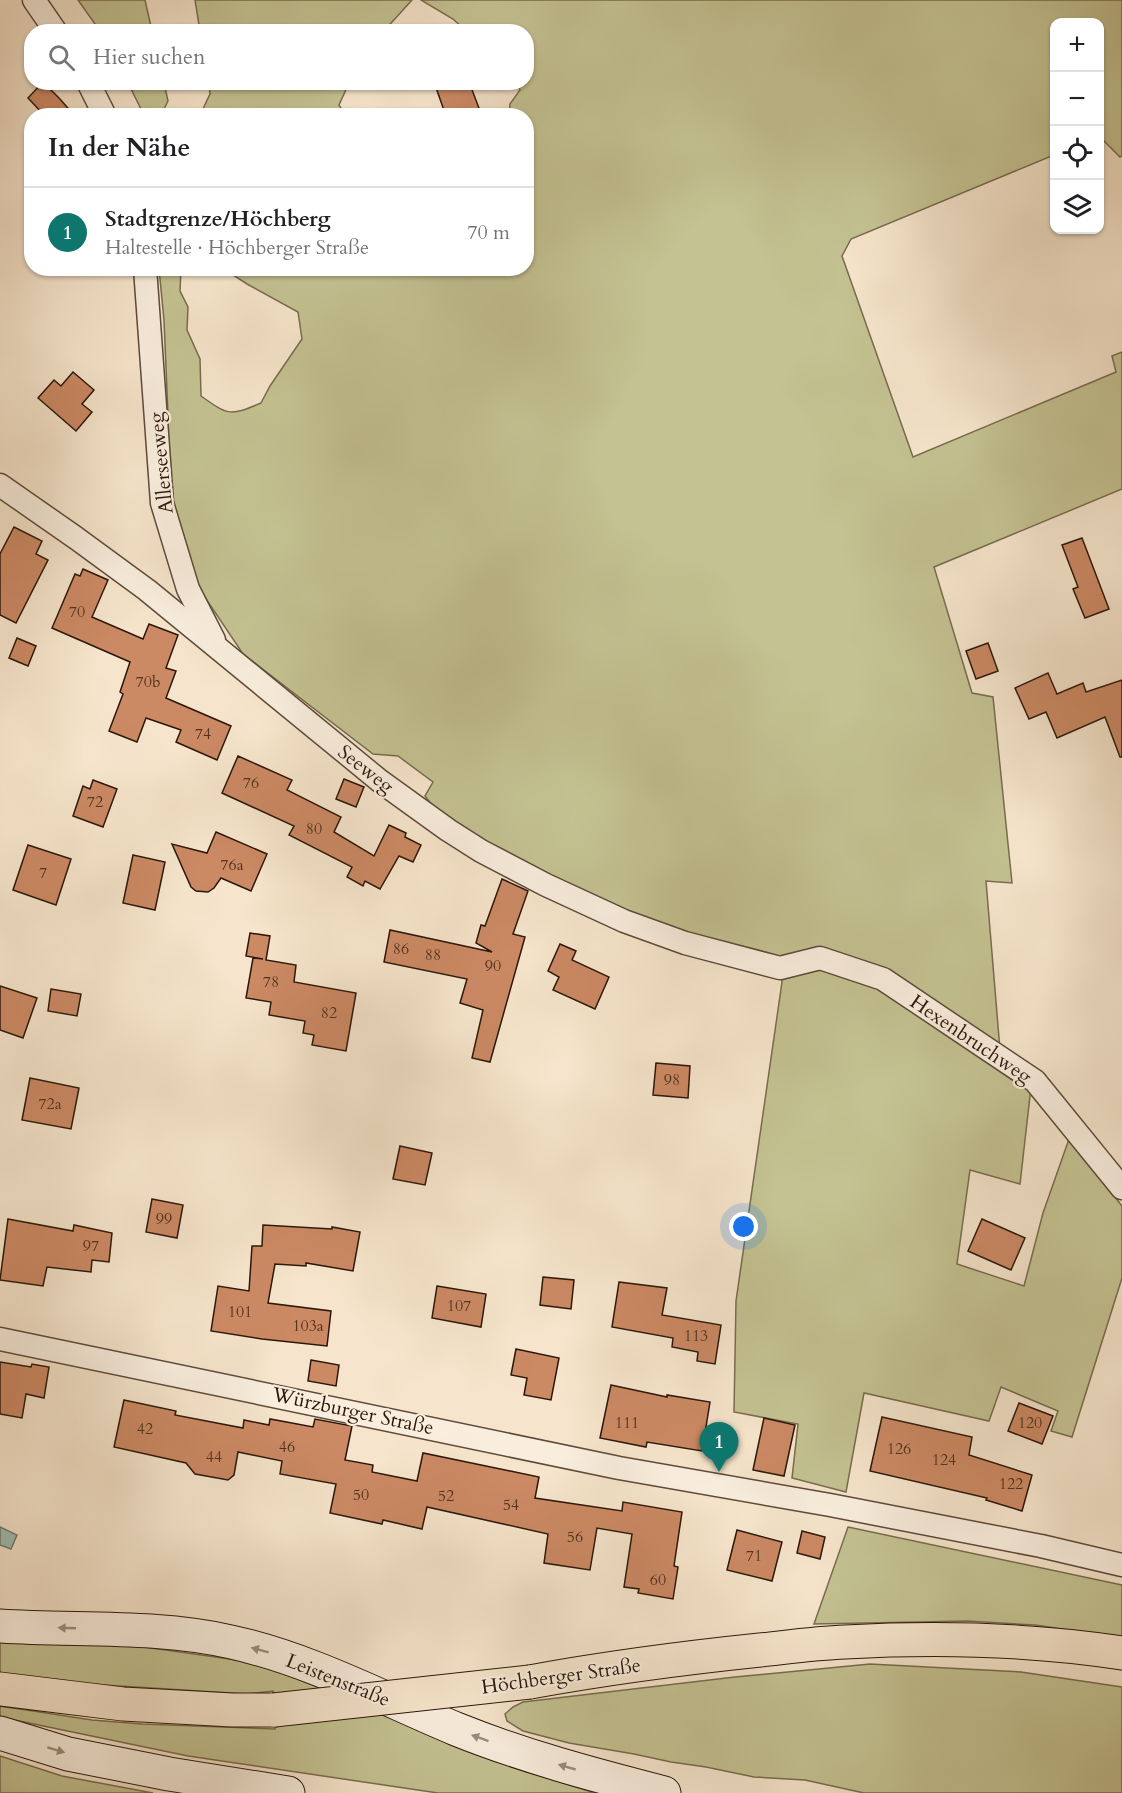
<!DOCTYPE html>
<html lang="de">
<meta charset="utf-8">
<style>
:root{--surface:#fff;--page:#f6f6f6;--text:#202124;--muted:#757577;--line:#e0e0e0;--accent:#0f766e}
body{margin:0;font-family:Cardo,serif;background:var(--page);color:var(--text)}
.controls{position:absolute;right:18px;top:18px;display:grid;overflow:hidden;border-radius:12px;box-shadow:0 2px 4px #0004}
.controls button{width:54px;height:54px;display:grid;place-items:center;padding:0;border:0;border-bottom:2px solid var(--line);background:var(--surface);color:var(--text);font:30px sans-serif}
.you{position:absolute;left:744px;top:1227px;width:21px;height:21px;margin:-15px;border:4px solid #fff;border-radius:50%;background:#1a73e8;box-shadow:0 0 0 9px #1a73e833}
.badge{display:grid;place-items:center;width:39px;height:39px;border-radius:50%;background:var(--accent);color:#fff;font-size:20px;font-weight:700}
.pin{position:absolute;translate:-50% -50px;filter:drop-shadow(0 2px 3px #0008)}
.pin::after{content:'';position:absolute;top:32px;width:21px;height:18px;background:inherit;clip-path:polygon(0 0,100% 0,50% 100%)}
.list{margin:0;padding:0;list-style:none}
h2{display:flex;justify-content:space-between;align-items:center;height:78px;margin:0;padding:0 24px;font-size:26px}
h2 small{font-size:20px;font-weight:400;color:var(--muted)}
.list li{display:grid;grid-template-columns:39px 1fr auto;gap:18px;align-items:center;box-sizing:border-box;height:90px;padding:0 24px;border-top:2px solid var(--line)}
.list b{display:block;font-size:22px;white-space:nowrap}
.list p{margin:0;font-size:20px;white-space:nowrap;color:var(--muted)}
.list em{font-size:20px;font-style:normal;color:var(--muted)}
.icon{flex:none;width:33px;height:33px;fill:none;stroke:currentColor;stroke-width:2;stroke-linecap:round;stroke-linejoin:round}
.map{position:relative;flex:none;width:1122px;height:1793px;overflow:hidden}
.search{position:absolute;background:var(--surface);box-shadow:0 2px 4px #0004;left:24px;top:24px;width:510px;height:66px;display:flex;align-items:center;gap:15px;box-sizing:border-box;padding:0 21px;border-radius:24px;color:var(--muted);font-size:22px}
.panel{position:absolute;background:var(--surface);box-shadow:0 2px 4px #0004;left:24px;top:108px;width:510px;height:168px;border-radius:24px}
.map>svg:first-child{display:block}
</style>
<div class="map">
<svg width="1122" height="1793" viewBox="0 0 1122 1793">
<rect width="100%" height="100%" fill="#f6e5cc"/>
<filter id="stains"><feTurbulence type="fractalNoise" baseFrequency=".00333" numOctaves="4"/><feColorMatrix values="0 0 0 0 .2 0 0 0 0 .09 0 0 0 0 .02 0 0 0 .5 -.17"/></filter>
<radialGradient id="worn" r=".72"><stop offset=".6" stop-color="#630" stop-opacity="0"/><stop offset="1" stop-color="#630" stop-opacity=".3"/></radialGradient>
<!-- green -->
<g fill="#c4c292" stroke="#786c4e" stroke-width="1.5">
<polygon points="78,0 145,0 152,31 100,31"/>
<polygon points="195,0 412,0 383,32 200,31"/>
<path d="M 421,0 L 1122,0 L 1122,156 L 1120,157 L 1100,137 L 1100,22 L 1054,22 L 1054,155 L 851,239 L 842,256 L 913,457 L 1116,372 L 1112,356 L 1122,352 L 1122,489 L 934,567 L 972,693 L 993,697 L 1012,883 L 986,881 L 1001,1062 L 1031,1087 L 1020,1184 L 970,1170 L 957,1264 L 1024,1286 L 1043,1213 L 1069,1139 L 1122,1206 L 1122,1278 L 1072,1437 L 1051,1431 L 1058,1411 L 1001,1387 L 989,1421 L 864,1393 L 846,1492 L 792,1478 L 798,1424 L 734,1412 L 736,1301 L 782,982 L 781,962 L 691,939 L 543,877 L 444,820 L 425,796 L 433,782 L 398,756 L 373,754 L 243,654 L 198,587 L 170,508 L 168,415 L 164,320 L 159,269 L 181,269 L 180,291 L 188,307 L 187,330 L 200,359 L 201,396 C 229,416 230,416 261,403 L 270,386 L 302,339 L 298,312 L 247,284 L 224,269 L 526,268 L 526,116 L 509,115 L 510,104 L 520,90 L 517,83 L 526,82 L 526,32 L 466,31 L 453,19 Z"/>
<polygon points="128,83 164,83 168,101 161,115 144,115"/>
<polygon points="209,83 209,82 349,83 339,105 345,115 198,115 201,113 210,94"/>
<polygon points="848,1527 1122,1585 1122,1638 1035,1625 967,1621 814,1624"/>
<polygon points="0,1639 137,1646 251,1662 304,1681 535,1774 595,1793 438,1793 188,1756 5,1718 0,1716 0,1706 92,1720 142,1724 275,1729 273,1691 247,1694 8,1679 0,1677"/>
<polygon points="870,1664 1021,1672 1122,1687 1122,1793 864,1793 805,1780 754,1777 706,1767 671,1762 634,1754 569,1743 523,1731 507,1721 505,1714 513,1707 523,1702 735,1677"/>
<polygon points="0,1756 62,1776 153,1793 0,1793"/>
</g>
<!-- water -->
<polygon fill="#9ec0b2" stroke="#707c6f" stroke-width="1.5" points="0,1527 17,1535 11,1549 0,1545"/>
<!-- building -->
<g fill="#cb8964" stroke="#2b170a" stroke-width="1.5">
<polygon points="43,82 59,98 75,116 45,116 28,98"/>
<polygon points="434,82 469,82 482,116 446,116"/>
<polygon points="73,372 94,390 82,404 92,412 76,431 38,398 54,380 61,386"/>
<polygon points="14,527 42,541 36,554 48,560 16,623 0,615 0,554"/>
<polygon points="1082,538 1109,609 1085,618 1073,589 1078,587 1062,545"/>
<polygon points="83,569 108,580 92,617 143,639 149,624 178,635 166,668 176,671 166,698 231,726 217,760 176,742 181,730 146,718 137,742 109,731 123,694 120,692 130,662 52,628 75,574 80,576"/>
<polygon points="17,638 36,646 28,666 9,658"/>
<polygon points="988,643 998,671 976,679 966,651"/>
<polygon points="1048,673 1057,694 1083,683 1086,692 1122,680 1122,757 1120,757 1105,717 1057,738 1046,712 1029,719 1015,688"/>
<polygon points="238,756 292,780 287,790 341,817 334,832 374,856 389,825 406,833 405,837 421,845 413,862 399,856 380,889 365,881 363,886 347,877 352,867 289,835 294,826 222,793"/>
<polygon points="344,779 364,787 356,807 336,799"/>
<polygon points="93,780 117,789 103,827 73,816 83,786 90,789"/>
<polygon points="216,832 267,854 251,891 221,878 214,888 208,892 196,891 191,887 172,844 207,853"/>
<polygon points="28,845 71,859 56,905 13,890"/>
<polygon points="133,855 165,862 155,910 123,903"/>
<polygon points="502,879 528,891 513,934 525,937 490,1062 472,1058 483,1010 460,1003 467,979 384,962 390,930 492,952 476,943 481,925 485,926"/>
<polygon points="250,933 270,936 266,960 296,965 294,982 356,993 346,1051 312,1045 314,1035 303,1033 305,1021 269,1015 271,1002 246,998 253,958 263,959 246,956"/>
<polygon points="560,944 576,951 572,960 609,977 595,1009 553,990 559,977 548,971"/>
<polygon points="0,986 37,998 23,1038 0,1030"/>
<polygon points="51,989 81,994 77,1016 48,1011"/>
<polygon points="656,1063 690,1066 688,1098 653,1095"/>
<polygon points="30,1078 79,1088 71,1129 22,1120"/>
<polygon points="400,1146 432,1153 425,1185 393,1179"/>
<polygon points="152,1199 183,1205 177,1238 146,1232"/>
<polygon points="8,1219 73,1231 74,1225 112,1233 109,1262 92,1260 91,1272 47,1267 43,1286 0,1280"/>
<polygon points="982,1219 1025,1238 1011,1270 968,1251"/>
<polygon points="263,1225 332,1229 332,1227 360,1232 353,1271 306,1263 306,1266 275,1264 268,1303 331,1311 327,1346 262,1339 211,1331 218,1286 249,1291 252,1246 262,1246"/>
<polygon points="543,1277 574,1280 571,1309 540,1305"/>
<polygon points="619,1282 667,1288 662,1315 721,1325 715,1364 697,1361 698,1352 672,1347 673,1338 612,1327"/>
<polygon points="437,1286 486,1294 481,1327 432,1318"/>
<polygon points="516,1349 559,1358 551,1400 524,1395 527,1378 511,1375"/>
<polygon points="311,1360 339,1365 336,1386 308,1381"/>
<polygon points="0,1362 31,1367 32,1364 49,1367 44,1398 26,1394 22,1418 0,1414"/>
<polygon points="611,1385 667,1397 667,1395 710,1402 702,1451 647,1442 646,1447 600,1438"/>
<polygon points="124,1400 176,1411 175,1415 243,1428 244,1420 269,1425 270,1419 313,1427 315,1419 352,1426 345,1460 373,1465 372,1472 417,1481 423,1453 539,1477 535,1498 622,1511 623,1502 682,1512 674,1566 678,1567 673,1599 638,1593 639,1589 624,1587 632,1534 597,1528 590,1570 544,1563 548,1534 427,1507 422,1529 383,1520 382,1524 330,1513 336,1484 280,1474 282,1461 238,1452 234,1475 228,1480 195,1474 186,1463 114,1447"/>
<polygon points="1019,1403 1053,1416 1042,1444 1008,1431"/>
<polygon points="882,1417 972,1437 969,1455 1032,1475 1022,1511 986,1500 987,1498 870,1471"/>
<polygon points="764,1418 795,1425 784,1476 753,1470"/>
<polygon points="737,1530 782,1542 772,1581 727,1570"/>
<polygon points="802,1531 825,1537 820,1559 797,1553"/>
</g>
<g fill="none" stroke-linecap="round" stroke-linejoin="round">
<defs>
<g id="minor">
<polyline points="34,0 56,32"/>
<polyline points="88,82 105,116"/>
<polyline points="145,268 162,503 188,589 214,640"/>
<polyline points="0,485 76,538 147,590 380,781 448,830 481,851 546,885 624,921 685,943 780,968 820,958 883,979 1035,1081 1122,1188"/>
<polyline points="0,1339 619,1468 830,1505 1041,1546 1122,1565"/>
</g>
<g id="secondary">
<path d="M 0,1626 C 76,1631 156,1625 231,1642 C 309,1659 382,1698 456,1729 C 523,1756 594,1775 664,1793"/>
<polyline points="0,1733 68,1754 169,1774 288,1793"/>
</g>
<g id="primary">
<path d="M 530,1682 C 606,1668 683,1658 760,1650 C 788,1647 817,1643 845,1642 C 938,1637 1031,1639 1122,1653"/>
<polyline points="0,1689 123,1704 232,1710 274,1710"/>
</g>
</defs>
<!-- minor casing -->
<use href="#minor" stroke="#5e4a3a" stroke-width="25"/>
<!-- secondary casing -->
<use href="#secondary" stroke="#2b170a" stroke-width="35"/>
<!-- primary casing -->
<use href="#primary" stroke="#2b170a" stroke-width="35"/>
<!-- minor -->
<use href="#minor" stroke="#f9eede" stroke-width="22"/>
<!-- secondary -->
<use href="#secondary" stroke="#f9eede" stroke-width="33"/>
<!-- primary -->
<use href="#primary" stroke="#f6e5cc" stroke-width="33"/>
<defs>
<polyline id="primary-bridge" points="274,1710 530,1682"/>
</defs>
<!-- primary-bridge casing -->
<use href="#primary-bridge" stroke="#2b170a" stroke-width="35" stroke-linecap="butt"/>
<!-- primary-bridge -->
<use href="#primary-bridge" stroke="#f6e5cc" stroke-width="33"/>
</g>
<!-- one-way arrows -->
<defs><path id="oneway-solid" d="M-6-.8H1V-3.2L6.5 0L1 3.2V.8H-6Z" transform="scale(1.5)"/></defs>
<g fill="#9c8d7f">
<use href="#oneway-solid" transform="translate(67 1628) rotate(-178)"/>
<use href="#oneway-solid" transform="translate(260 1650) rotate(-165)"/>
<use href="#oneway-solid" transform="translate(480 1738) rotate(-160)"/>
<use href="#oneway-solid" transform="translate(56 1750) rotate(17)"/>
<use href="#oneway-solid" transform="translate(567 1767) rotate(-164)"/>
</g>
<g text-anchor="middle" dominant-baseline="central" stroke-width="4.5" stroke-linejoin="round" paint-order="stroke">
<!-- number labels -->
<g font-size="16" fill="#533420">
<text x="77" y="612">70</text>
<text x="148" y="682">70b</text>
<text x="203" y="734">74</text>
<text x="251" y="783">76</text>
<text x="95" y="802">72</text>
<text x="314" y="829">80</text>
<text x="232" y="865">76a</text>
<text x="43" y="873">7</text>
<text x="401" y="949">86</text>
<text x="433" y="955">88</text>
<text x="493" y="966">90</text>
<text x="271" y="982">78</text>
<text x="329" y="1013">82</text>
<text x="672" y="1080">98</text>
<text x="50" y="1104">72a</text>
<text x="164" y="1219">99</text>
<text x="91" y="1246">97</text>
<text x="459" y="1306">107</text>
<text x="240" y="1312">101</text>
<text x="308" y="1326">103a</text>
<text x="696" y="1336">113</text>
<text x="627" y="1423">111</text>
<text x="1030" y="1423">120</text>
<text x="145" y="1429">42</text>
<text x="287" y="1447">46</text>
<text x="899" y="1449">126</text>
<text x="214" y="1457">44</text>
<text x="944" y="1460">124</text>
<text x="1011" y="1484">122</text>
<text x="361" y="1495">50</text>
<text x="446" y="1496">52</text>
<text x="511" y="1505">54</text>
<text x="575" y="1537">56</text>
<text x="754" y="1556">71</text>
<text x="658" y="1580">60</text>
</g>
<!-- street labels -->
<g font-size="20" fill="#2b170a" stroke="#f9eede">
<text transform="translate(161 463) rotate(-96)">Allerseeweg</text>
<text transform="translate(366 769) rotate(38)">Seeweg</text>
<text transform="translate(971 1039) rotate(34)">Hexenbruchweg</text>
<text transform="translate(353 1411) rotate(12)">Würzburger Straße</text>
<text transform="translate(561 1676) rotate(-8)">Höchberger Straße</text>
<text transform="translate(338 1680) rotate(22)">Leistenstraße</text>
</g>
</g>
<rect width="100%" height="100%" filter="url(#stains)"/>
<rect width="100%" height="100%" fill="url(#worn)"/>
</svg>
<div class="controls">
<button>+</button>
<button>−</button>
<button><svg class="icon" aria-label="locate" viewBox="0 0 24 24"><circle cx="12" cy="12" r="6"/><path d="M12 2v4M12 18v4M2 12h4M18 12h4"/></svg></button>
<button><svg class="icon" aria-label="layers" viewBox="0 0 24 24"><path d="M12 4l9 5-9 5-9-5zM3 14l9 5 9-5"/></svg></button>
</div>
<div class="you"></div>
<div class="pin badge" style="left:719px;top:1472px">1</div>
<div class="search"><svg class="icon" aria-label="search" viewBox="0 0 24 24"><circle cx="10" cy="10" r="6"/><path d="M15 15l6 6"/></svg>Hier suchen</div>
<section class="panel">
<h2>In der Nähe<small></small></h2>
<ul class="list">
<li><span class="badge">1</span><div><b>Stadtgrenze/Höchberg</b><p>Haltestelle · Höchberger Straße</p></div><em>70 m</em></li>
</ul>
</section>
</div>
